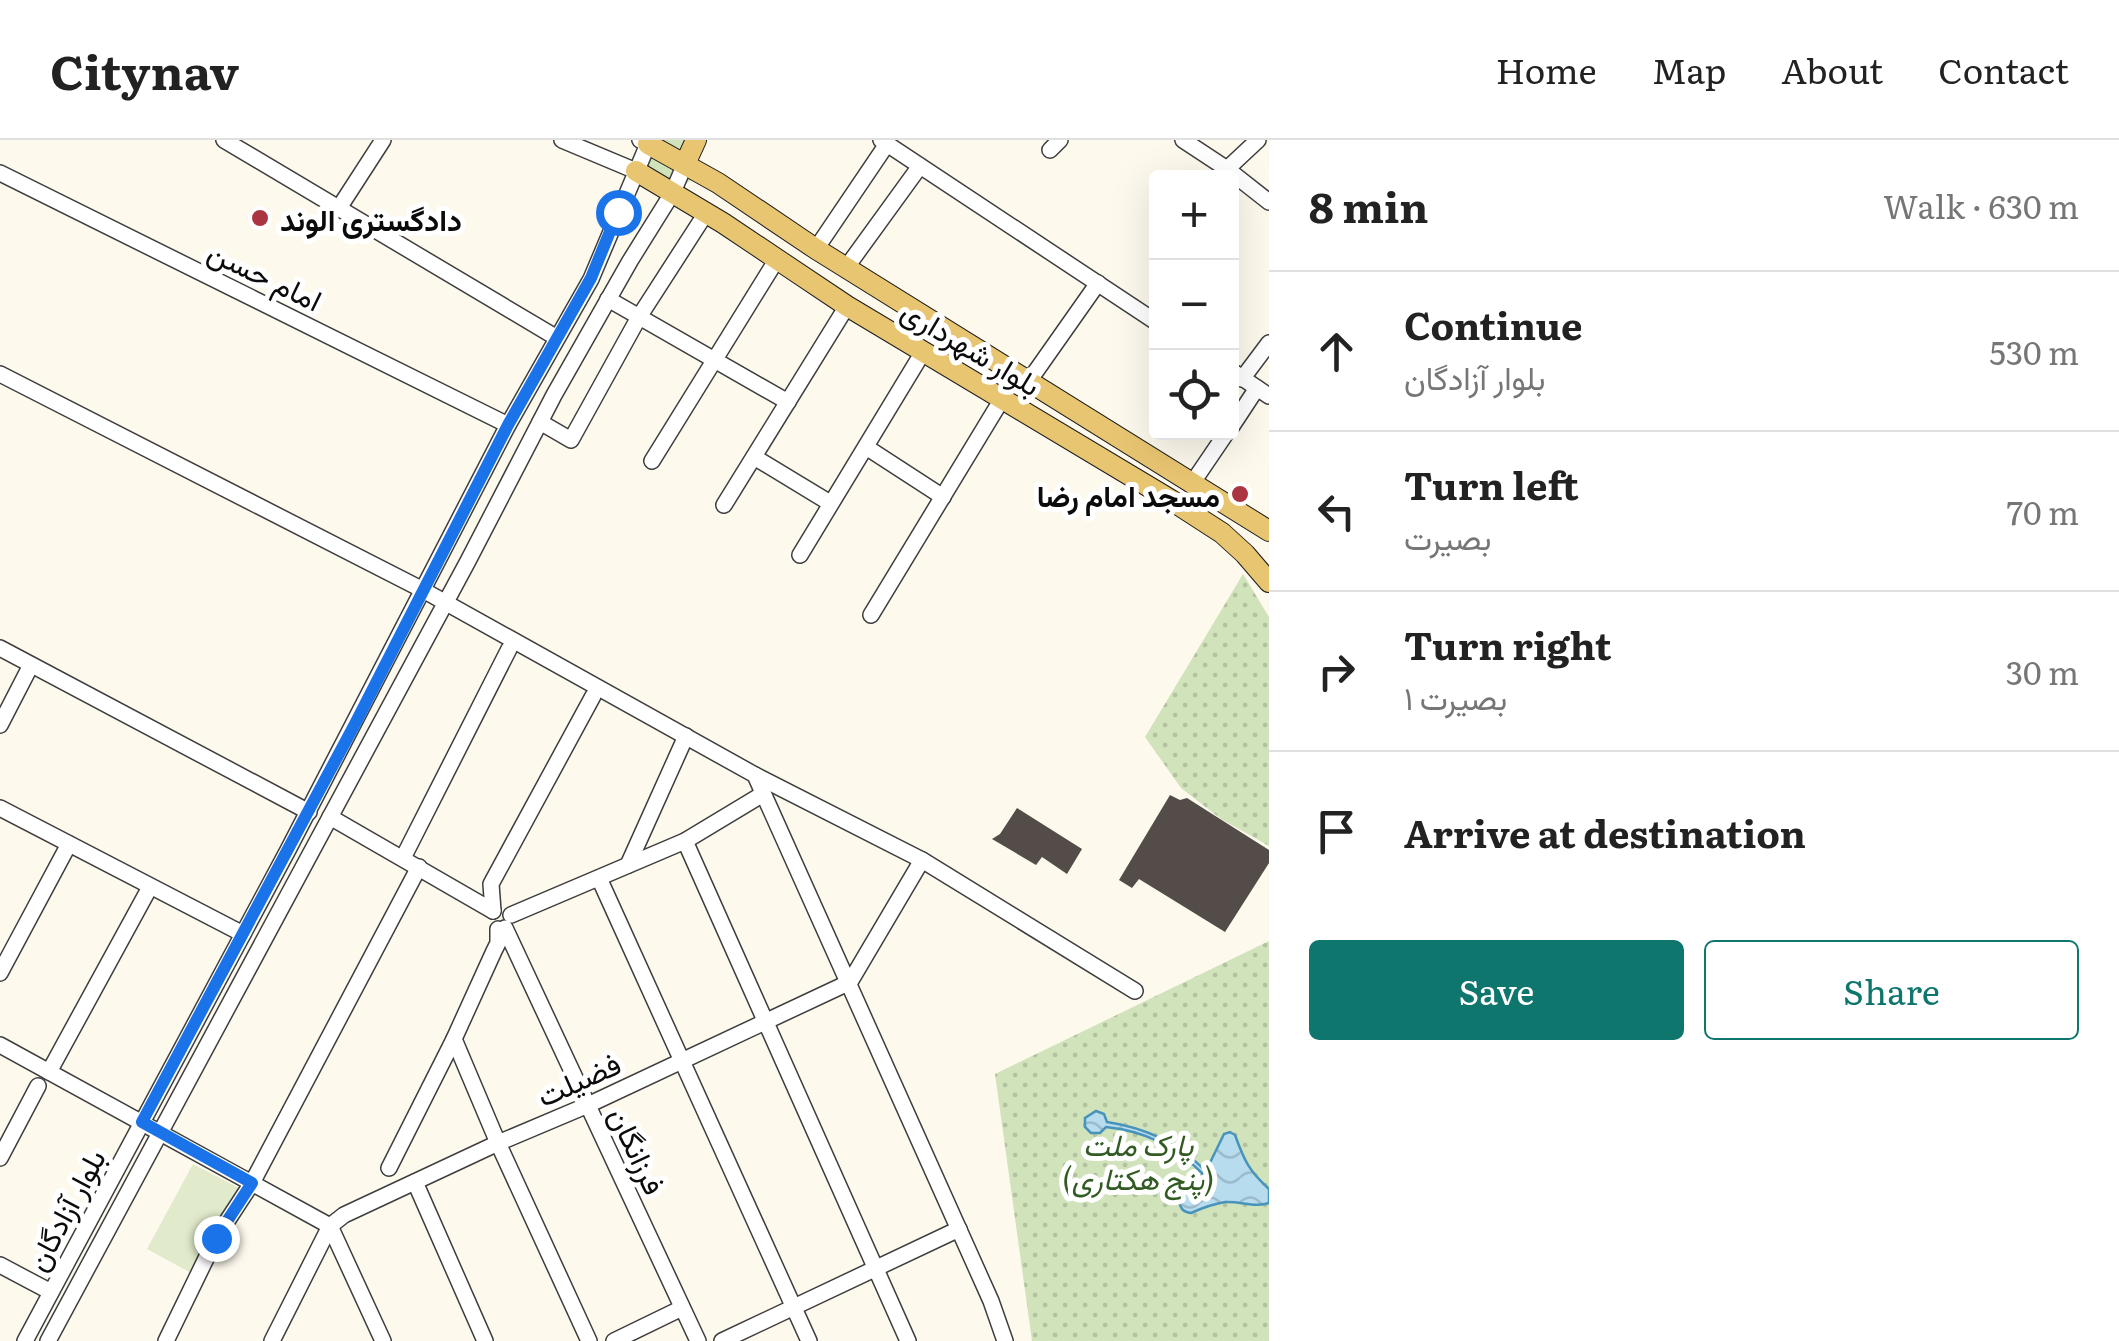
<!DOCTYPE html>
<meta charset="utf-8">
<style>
:root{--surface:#fff;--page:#f2f2f2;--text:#222;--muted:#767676;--line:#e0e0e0;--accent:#0f766e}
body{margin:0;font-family:Literata,Vazirmatn,serif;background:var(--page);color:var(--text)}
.controls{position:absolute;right:30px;top:30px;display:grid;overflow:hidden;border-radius:10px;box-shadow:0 10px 40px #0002}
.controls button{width:90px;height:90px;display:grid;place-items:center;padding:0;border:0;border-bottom:2px solid var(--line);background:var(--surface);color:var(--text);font:50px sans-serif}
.stop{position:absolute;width:30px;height:30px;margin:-22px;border:8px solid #1a73e8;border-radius:50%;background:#fff}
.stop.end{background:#1a73e8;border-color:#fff;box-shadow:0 2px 10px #0008}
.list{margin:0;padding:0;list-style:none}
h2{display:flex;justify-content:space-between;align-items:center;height:130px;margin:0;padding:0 40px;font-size:42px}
h2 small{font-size:32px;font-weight:400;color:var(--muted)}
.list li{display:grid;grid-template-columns:65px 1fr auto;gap:30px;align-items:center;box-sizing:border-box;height:160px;padding:0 40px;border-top:2px solid var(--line)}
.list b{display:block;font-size:38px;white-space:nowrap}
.list p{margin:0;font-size:32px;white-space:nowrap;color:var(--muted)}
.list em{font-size:32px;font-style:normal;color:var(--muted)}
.actions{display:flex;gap:20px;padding:30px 40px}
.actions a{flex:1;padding:22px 0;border:2px solid var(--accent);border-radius:10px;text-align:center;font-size:35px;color:var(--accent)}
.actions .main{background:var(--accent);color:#fff}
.icon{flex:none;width:55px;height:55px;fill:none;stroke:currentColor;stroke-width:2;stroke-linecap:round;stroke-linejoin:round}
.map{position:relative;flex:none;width:1269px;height:1201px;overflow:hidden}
header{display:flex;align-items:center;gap:60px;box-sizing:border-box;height:140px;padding:0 50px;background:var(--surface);border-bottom:2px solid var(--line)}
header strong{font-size:48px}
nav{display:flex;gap:55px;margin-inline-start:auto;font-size:35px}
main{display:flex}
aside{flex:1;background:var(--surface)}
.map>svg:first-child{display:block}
</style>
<header>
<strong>Citynav</strong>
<nav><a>Home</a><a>Map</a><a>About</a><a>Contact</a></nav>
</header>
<main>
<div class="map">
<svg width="1269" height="1201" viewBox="0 0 1269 1201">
<defs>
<pattern id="grass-tufts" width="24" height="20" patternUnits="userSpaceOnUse" patternTransform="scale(2.5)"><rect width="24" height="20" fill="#d1e3ba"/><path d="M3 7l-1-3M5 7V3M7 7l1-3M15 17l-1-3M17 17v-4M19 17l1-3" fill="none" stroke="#b2c19f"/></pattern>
<pattern id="park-dots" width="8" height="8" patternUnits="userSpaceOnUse" patternTransform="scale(2.5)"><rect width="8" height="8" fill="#d1e3ba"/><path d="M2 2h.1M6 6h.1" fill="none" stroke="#b2c19f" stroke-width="1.8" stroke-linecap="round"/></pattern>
<pattern id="water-waves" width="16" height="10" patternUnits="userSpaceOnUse" patternTransform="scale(2.5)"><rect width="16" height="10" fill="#b7dcee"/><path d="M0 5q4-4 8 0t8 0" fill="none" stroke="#9cbbcb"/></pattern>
</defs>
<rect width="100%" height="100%" fill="#fdf9ec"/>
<!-- grass -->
<polygon fill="url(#grass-tufts)" points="644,0 686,0 695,31 691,40 675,52 634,22 636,11"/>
<!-- park -->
<g fill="url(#park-dots)">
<polygon points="1243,434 1269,477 1269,706 1221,679 1181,648 1145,597"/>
<polygon points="1269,801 1269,1201 1032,1201 995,934"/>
</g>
<!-- pitch -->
<polygon fill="#e1ebcb" points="193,1024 241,1049 193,1134 147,1109"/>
<!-- water -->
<path fill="url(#water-waves)" stroke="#4793bc" stroke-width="2.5" d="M 1096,971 L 1104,974 L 1107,982 C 1147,988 1177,1003 1206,1031 L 1224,994 L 1230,992 L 1235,995 C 1244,1020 1249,1031 1269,1049 L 1269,1063 C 1256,1068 1240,1061 1225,1062 C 1213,1064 1202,1068 1191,1073 C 1183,1072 1181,1069 1179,1062 L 1203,1034 C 1175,1006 1145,991 1106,987 L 1100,993 L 1091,993 L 1085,987 L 1085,978 Z"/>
<!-- building -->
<g fill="#534c49">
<polygon points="1170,655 1180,660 1187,658 1269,710 1269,723 1225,792 1139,739 1132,748 1119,740"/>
<polygon points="1017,668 1082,709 1067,734 1042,717 1036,725 992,699 1000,694"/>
</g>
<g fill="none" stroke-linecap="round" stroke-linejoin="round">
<defs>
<g id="minor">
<polyline points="224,0 557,198"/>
<polyline points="562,0 636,31"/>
<polyline points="881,0 1156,182"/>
<polyline points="1183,0 1227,29 1269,62"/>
<polyline points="1050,10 1060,0"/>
<polyline points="1227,29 1258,0"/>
<polyline points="0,33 508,285"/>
<polyline points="339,68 383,0"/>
<polyline points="816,109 887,4"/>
<polyline points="846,128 920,26"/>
<polyline points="608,159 788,262"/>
<polyline points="1232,231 1269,256"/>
<polyline points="0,234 423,450 755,635 991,1161 1005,1201"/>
<polyline points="1242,239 1269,203"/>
<polyline points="1029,241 1098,143"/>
<polyline points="540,282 571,300 639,177 706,73"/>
<polyline points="1232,286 1257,248"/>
<polyline points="866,307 943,357"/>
<polyline points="754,317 830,363"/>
<polyline points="652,321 777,119"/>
<polyline points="1191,345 1227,292"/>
<polyline points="724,365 847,166"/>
<polyline points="800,415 923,212"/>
<polyline points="871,475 1002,259"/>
<polyline points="0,508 309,672"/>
<polyline points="0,585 31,525"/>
<polyline points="755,635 922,720 1135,851"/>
<polyline points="0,668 243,794"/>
<polyline points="330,677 493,771"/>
<polyline points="685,701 908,1201"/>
<polyline points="403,718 509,509"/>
<polyline points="628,725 686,596"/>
<polyline points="599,738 809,1201"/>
<polyline points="493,771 491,744 593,556"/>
<polyline points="511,775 685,701 763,654"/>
<polyline points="505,788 698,1201"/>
<polyline points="0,833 69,704"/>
<polyline points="454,899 498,1003 589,1201"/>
<polyline points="0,905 330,1086 383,1201"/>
<polyline points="49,932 150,747"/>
<polyline points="0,1018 38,946"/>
<polyline points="389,1028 454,899 494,811 498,803 498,789"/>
<polyline points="415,1042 485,1201"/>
<polyline points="0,1125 51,1152"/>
<polyline points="25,1201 288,710 508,285 591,139 648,4 640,0"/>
<polyline points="48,1201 468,421 554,255 630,121 673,52 685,24"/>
<polyline points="166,1201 216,1098 252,1043 419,727"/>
<polyline points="272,1201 330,1086 344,1075 498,1003 588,965 850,842 922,720"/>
<polyline points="614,1201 682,1168"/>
<polyline points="722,1201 959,1089"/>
</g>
<g id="major">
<polyline points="650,0 648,4 718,43 816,109 1269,391"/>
<polyline points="685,24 696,0"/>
<polyline points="636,31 723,83 847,166 1171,360 1222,393 1245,414 1269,442"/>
</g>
</defs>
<!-- minor casing -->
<use href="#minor" stroke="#3e3e3e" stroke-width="18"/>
<!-- major casing -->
<use href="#major" stroke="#1c1c1c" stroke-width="22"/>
<!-- minor -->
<use href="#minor" stroke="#fff" stroke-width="15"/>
<!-- major -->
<use href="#major" stroke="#e8c571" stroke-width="20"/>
</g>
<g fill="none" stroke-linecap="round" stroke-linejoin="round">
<!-- route -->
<polyline stroke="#1a73e8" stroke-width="12" points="216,1098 252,1043 142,982 356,582 508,285 591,138 618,72"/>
</g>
<!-- markers -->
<g fill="#aa3540" stroke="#fff" stroke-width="4">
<circle cx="260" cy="78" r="10"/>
<circle cx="1240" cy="354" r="10"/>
</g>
<g text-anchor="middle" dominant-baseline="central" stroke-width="10" stroke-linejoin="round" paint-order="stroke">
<!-- poi labels -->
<g font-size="30" font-weight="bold" fill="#0b0b0b" stroke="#fff" text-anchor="start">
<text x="280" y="78">دادگستری الوند</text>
<text x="1220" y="354" text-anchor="end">مسجد امام رضا</text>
</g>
<!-- street labels -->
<g font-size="30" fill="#0b0b0b" stroke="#fff">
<text transform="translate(266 134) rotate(26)">امام حسن</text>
<text transform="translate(972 206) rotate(31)">بلوار شهرداری</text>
<text transform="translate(578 938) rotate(-24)">فضیلت</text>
<text transform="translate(639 1010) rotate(65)">فرزانگان</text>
<text transform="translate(64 1069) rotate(-62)">بلوار آزادگان</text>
</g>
<!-- park labels -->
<g font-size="30" font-style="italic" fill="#325b24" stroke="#fff">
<text x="1138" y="1003">پارک ملت<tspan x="1138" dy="34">(پنج هکتاری)</tspan></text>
</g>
</g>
</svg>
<div class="controls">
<button>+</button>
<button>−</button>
<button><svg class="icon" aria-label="locate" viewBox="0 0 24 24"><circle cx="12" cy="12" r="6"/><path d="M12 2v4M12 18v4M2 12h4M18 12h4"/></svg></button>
</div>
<div class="stop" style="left:618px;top:72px"></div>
<div class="stop end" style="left:216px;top:1098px"></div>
</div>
<aside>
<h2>8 min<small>Walk · 630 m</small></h2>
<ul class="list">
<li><svg class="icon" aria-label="ahead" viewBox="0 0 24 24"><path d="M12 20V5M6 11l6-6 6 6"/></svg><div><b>Continue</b><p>بلوار آزادگان</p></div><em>530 m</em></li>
<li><svg class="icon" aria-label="left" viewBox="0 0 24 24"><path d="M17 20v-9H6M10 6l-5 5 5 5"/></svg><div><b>Turn left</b><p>بصیرت</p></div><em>70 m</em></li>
<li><svg class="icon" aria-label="right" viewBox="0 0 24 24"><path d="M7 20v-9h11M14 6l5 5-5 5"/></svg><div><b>Turn right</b><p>بصیرت ۱</p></div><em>30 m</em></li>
<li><svg class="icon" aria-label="arrive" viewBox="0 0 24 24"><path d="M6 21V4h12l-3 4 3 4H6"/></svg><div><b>Arrive at destination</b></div></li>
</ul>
<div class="actions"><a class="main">Save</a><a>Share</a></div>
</aside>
</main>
